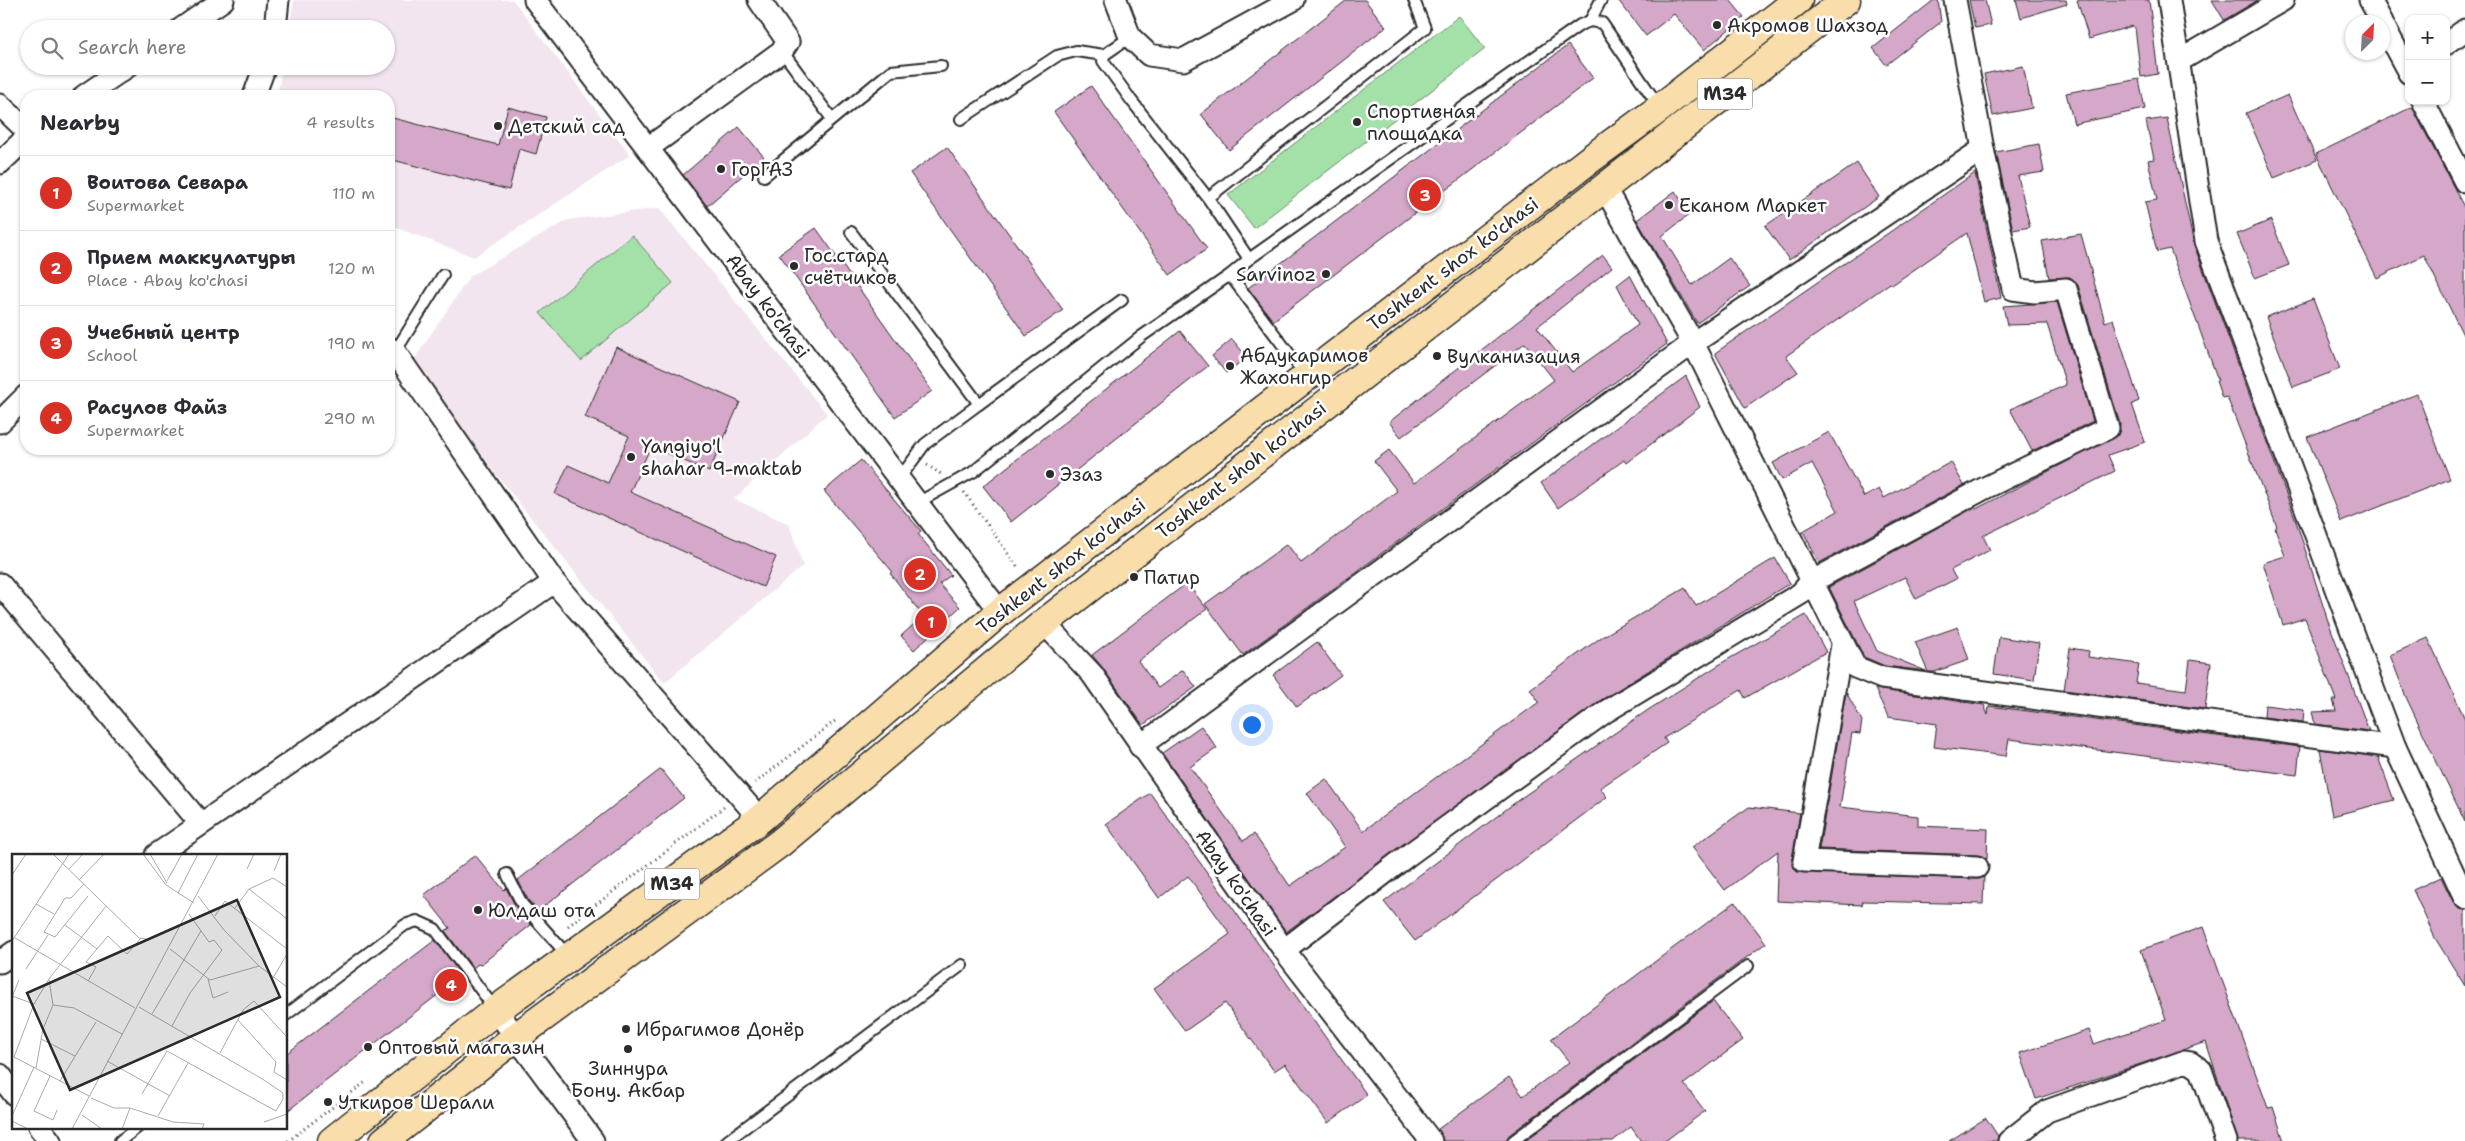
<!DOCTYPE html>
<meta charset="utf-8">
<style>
:root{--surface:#fff;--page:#f7f7f7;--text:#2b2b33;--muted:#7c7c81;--line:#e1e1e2;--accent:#d93025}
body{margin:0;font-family:"Shantell Sans",sans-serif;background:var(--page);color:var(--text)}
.controls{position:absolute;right:15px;top:15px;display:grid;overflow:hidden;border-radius:10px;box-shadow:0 1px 4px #0004}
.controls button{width:45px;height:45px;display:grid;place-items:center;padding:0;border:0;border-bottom:1px solid var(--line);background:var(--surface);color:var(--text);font:25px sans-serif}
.compass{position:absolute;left:2345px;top:15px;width:45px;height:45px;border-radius:50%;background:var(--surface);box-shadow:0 1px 4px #0004;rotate:24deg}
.you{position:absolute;left:1251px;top:724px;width:18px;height:18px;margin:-12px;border:4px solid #fff;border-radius:50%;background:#1a73e8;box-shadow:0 0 0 8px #1a73e833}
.badge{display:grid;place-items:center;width:32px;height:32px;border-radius:50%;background:var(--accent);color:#fff;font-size:16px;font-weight:700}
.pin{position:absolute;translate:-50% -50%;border:2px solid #fff;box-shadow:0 1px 5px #0006}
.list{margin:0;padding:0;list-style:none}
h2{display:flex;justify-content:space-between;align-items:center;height:65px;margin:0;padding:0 20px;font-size:21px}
h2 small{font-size:16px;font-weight:400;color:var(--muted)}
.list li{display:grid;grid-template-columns:32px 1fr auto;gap:15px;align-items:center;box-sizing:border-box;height:75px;padding:0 20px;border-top:1px solid var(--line)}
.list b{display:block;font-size:19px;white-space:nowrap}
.list p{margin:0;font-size:16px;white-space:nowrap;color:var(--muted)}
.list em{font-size:16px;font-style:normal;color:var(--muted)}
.icon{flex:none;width:28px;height:28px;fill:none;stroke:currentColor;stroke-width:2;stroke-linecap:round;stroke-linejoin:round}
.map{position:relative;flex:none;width:2465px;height:1141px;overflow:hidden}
.search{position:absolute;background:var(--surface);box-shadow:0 1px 4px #0004;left:20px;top:20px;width:375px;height:55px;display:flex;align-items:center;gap:12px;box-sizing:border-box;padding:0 18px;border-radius:28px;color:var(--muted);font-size:19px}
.panel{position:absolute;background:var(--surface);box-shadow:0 1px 4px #0004;left:20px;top:90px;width:375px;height:365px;border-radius:20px}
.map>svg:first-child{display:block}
</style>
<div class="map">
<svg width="2465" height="1141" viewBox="0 0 2465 1141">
<rect width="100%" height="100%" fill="#fff"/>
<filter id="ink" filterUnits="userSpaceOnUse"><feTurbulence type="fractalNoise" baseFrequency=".02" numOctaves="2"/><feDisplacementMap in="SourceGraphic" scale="10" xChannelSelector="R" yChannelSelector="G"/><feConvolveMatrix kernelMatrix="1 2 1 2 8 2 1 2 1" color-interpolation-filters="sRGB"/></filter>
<g filter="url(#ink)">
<!-- built -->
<g fill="#f2e5ef">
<polygon points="294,0 513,0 630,155 474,257 389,225 389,96 277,96 283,66 386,66 386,29 289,29"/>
<polygon points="659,208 827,414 734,499 789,524 803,566 664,683 421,381 415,358 470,276 568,220"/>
</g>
<!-- green -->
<g fill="#a4e1a8" stroke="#68866a">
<polygon points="1459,16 1485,49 1254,228 1228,195"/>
<polygon points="632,235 673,283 581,361 540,313"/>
</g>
<!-- building -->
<g fill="#d5a7c9" stroke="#2b2b2b">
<polygon points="1347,0 1365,0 1386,27 1229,150 1201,114"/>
<polygon points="1618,0 1730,0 1744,17 1704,50 1674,14 1646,36"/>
<polygon points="1934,0 1938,0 1941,22 1886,65 1873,48"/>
<polygon points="1969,0 1985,0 1991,25 1975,28"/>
<polygon points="2016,0 2066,0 2067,4 2021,18"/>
<polygon points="2077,0 2149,0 2158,74 2141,77 2135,28 2132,26 2089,39"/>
<polygon points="2212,0 2258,0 2224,20"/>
<polygon points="1568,45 1593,78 1273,321 1248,288"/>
<polygon points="2023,66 2032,108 1993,116 1984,74"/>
<polygon points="2139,79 2145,109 2074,124 2066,93"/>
<polygon points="1091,86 1207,249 1170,275 1054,112"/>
<polygon points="2288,95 2317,160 2274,178 2246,113"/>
<polygon points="508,107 546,117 536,154 519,149 509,190 389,159 389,117 498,145"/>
<polygon points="2412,107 2465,209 2465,339 2424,255 2377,278 2316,154"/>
<polygon points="2167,118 2194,245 2295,518 2327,618 2369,731 2315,724 2312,712 2336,711 2333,700 2336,700 2305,618 2283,625 2263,563 2285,556 2275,528 2277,527 2227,397 2222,398 2216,381 2218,380 2170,249 2157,252 2145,202 2157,200 2148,160 2154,159 2146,121"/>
<polygon points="739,127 764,157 707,206 683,175"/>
<polygon points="2039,144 2044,172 2018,176 2030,227 2013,230 1996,152"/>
<polygon points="947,147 1063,310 1026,336 910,173"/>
<polygon points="1857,163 1879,197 1789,260 1765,226"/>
<polygon points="1975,173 2001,298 1984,302 1967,233 1892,285 1890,283 1786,356 1798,372 1745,408 1715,353"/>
<polygon points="1675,191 1690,214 1662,236 1692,285 1729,258 1750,286 1697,323 1637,220"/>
<polygon points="2271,220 2289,265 2255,278 2237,234"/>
<polygon points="816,228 932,391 895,417 779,254"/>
<polygon points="2081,234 2105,322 2113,319 2139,401 2132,404 2145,442 2108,455 2115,471 1983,536 1990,550 1951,570 1956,579 1916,599 1905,577 1854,601 1877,651 1926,671 1885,666 1864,657 1829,587 1975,507 1976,509 2118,435 2120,424 2078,285 2070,277 2049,278 2042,241"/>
<polygon points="1603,255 1612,267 1537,327 1572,372 1638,325 1617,285 1630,275 1667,344 1243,655 1205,604 1287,544 1301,563 1397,491 1374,461 1389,450 1414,483 1554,380 1525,343 1401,437 1389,422"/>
<polygon points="2313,299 2340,369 2293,387 2266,317"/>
<polygon points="2057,302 2093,421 2032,451 2010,409 2066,385 2047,324 2007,325 2003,306"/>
<polygon points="1180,331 1208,366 1011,522 983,486"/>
<polygon points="1232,339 1247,357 1226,373 1212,356"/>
<polygon points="616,347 740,402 709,472 651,446 630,492 776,557 763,587 555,494 568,465 608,483 629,436 585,417"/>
<polygon points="1686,376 1700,407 1626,463 1624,460 1558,508 1541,483"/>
<polygon points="2417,394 2450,479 2341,522 2307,437"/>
<polygon points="1829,432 1864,497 1879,489 1884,498 1951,462 1964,485 1819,563 1803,531 1838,511 1812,463 1782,480 1773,463"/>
<polygon points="861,460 921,531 918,534 951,575 939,584 960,607 914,650 901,636 923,616 890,573 892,571 824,491"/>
<polygon points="1775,558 1790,583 1598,702 1286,932 1162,753 1201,726 1217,748 1190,767 1243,841 1254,834 1290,886 1345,847 1307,793 1326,779 1363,831 1539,702 1530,689 1600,638 1685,588 1696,606"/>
<polygon points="1187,583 1207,609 1138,661 1158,688 1183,670 1196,687 1143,725 1102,667 1092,655"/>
<polygon points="1806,615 1826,652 1745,698 1741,690 1664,738 1667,743 1600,788 1607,797 1415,941 1384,902 1521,798 1648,710 1725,661"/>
<polygon points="1958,627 1969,660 1934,672 1928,672 1915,642"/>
<polygon points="1999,637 2039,643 2034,680 1994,674"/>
<polygon points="2428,638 2465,719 2465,822 2406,697 2390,655"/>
<polygon points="1317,642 1341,675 1297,707 1273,675"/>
<polygon points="2070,648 2089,651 2088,657 2139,664 2136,683 2186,690 2190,660 2211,663 2205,709 2064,690"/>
<polygon points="1875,689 1984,705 1988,715 1989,706 2300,747 2297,775 2009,739 2006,756 1934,747 1937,724 1888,717"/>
<polygon points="1846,692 1862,721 1860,734 1852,733 1840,807 1918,816 1918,826 1988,829 1987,859 1977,855 1819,849"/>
<polygon points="2265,705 2304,710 2303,722 2264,717"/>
<polygon points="2320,749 2378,757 2394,800 2332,816"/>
<polygon points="661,769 684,798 538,911 528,900 518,880"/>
<polygon points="1150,793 1367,1095 1328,1123 1285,1064 1274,1071 1225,1003 1185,1031 1154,988 1230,934 1188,876 1159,898 1106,824"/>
<polygon points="1749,807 1800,813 1792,859 1793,866 1797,872 1977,879 1984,877 1983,904 1863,901 1862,905 1776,901 1778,851 1725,890 1692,847"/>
<polygon points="475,855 504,890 506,888 516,907 531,925 480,965 478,964 473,968 445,931 450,928 424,895"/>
<polygon points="2441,877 2454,904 2458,908 2465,910 2465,986 2435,938 2413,890"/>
<polygon points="1735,902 1766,943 1509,1135 1506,1141 1443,1141 1438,1129 1509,1077 1523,1096 1569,1062 1551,1039"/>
<polygon points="2203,927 2268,1108 2273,1107 2284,1141 2238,1141 2206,1042 2036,1099 2020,1053 2089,1030 2094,1044 2166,1020 2141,950"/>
<polygon points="435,940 462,976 286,1112 286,1054"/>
<polygon points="1713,1001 1743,1040 1684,1084 1705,1111 1665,1141 1641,1141 1631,1127 1613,1141 1525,1141"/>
<polygon points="1986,1118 1998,1136 1997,1141 1949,1141"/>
</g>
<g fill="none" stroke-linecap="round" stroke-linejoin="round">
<defs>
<g id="service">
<polyline points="1590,21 1601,0"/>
<polyline points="1130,37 1104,55 1103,61 1131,100 1208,198 1249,259 1230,275"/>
<polyline points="782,51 832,119"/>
<polyline points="961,119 1057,56 1076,51 1104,55"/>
<polyline points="764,176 891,71 941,66"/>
<polyline points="1208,198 1425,28 1414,0"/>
<polyline points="851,232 979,404 925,444 899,479"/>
<polyline points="1249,259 1580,25 1590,21 1602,23 1660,108"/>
<polyline points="395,352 443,275"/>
<polyline points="979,404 1122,300"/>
<polyline points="917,503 973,472 1142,336 1230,275 1306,376"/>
<polyline points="507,874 522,904 569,957"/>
<polyline points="286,1015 405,925 417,921 435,929 495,1009"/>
<polyline points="120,1141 138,1127"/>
<polyline points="727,1141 962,965"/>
<polyline points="1513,1141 1748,966"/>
</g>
<g id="minor">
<polyline points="535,0 1000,612"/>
<polyline points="1116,0 1130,37 1149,55 1183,60 1293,0"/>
<polyline points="2169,0 2206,241 2395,747 2465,898"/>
<polyline points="2370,0 2382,22"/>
<polyline points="2382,23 2409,73"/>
<polyline points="181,29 223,0"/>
<polyline points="275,29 278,0"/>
<polyline points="2446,44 2465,30"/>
<polyline points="2179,61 2283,0"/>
<polyline points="84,96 128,66"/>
<polyline points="254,96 265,66"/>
<polyline points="2423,101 2465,182"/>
<polyline points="0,105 26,130"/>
<polyline points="648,148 782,51 788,42 759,0"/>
<polyline points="0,163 26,138"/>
<polyline points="1604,187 1693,343 1855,667 1882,678 2395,747"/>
<polyline points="389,348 395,352 554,582 760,819"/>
<polyline points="0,422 26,396"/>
<polyline points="0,584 201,824"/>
<polyline points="1044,623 1092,674 1284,950 1431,1141"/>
<polyline points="1842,645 1804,861 1977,867"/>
<polyline points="1140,746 1693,343 1983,149"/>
<polyline points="156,855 554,582"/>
<polyline points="1284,950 1407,856 1605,712 1800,594 1811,582 1985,488 2108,428 2066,289 2035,292 2013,289 1983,149 1955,0"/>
<polyline points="0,962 14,952"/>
<polyline points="496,1010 593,1141"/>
<polyline points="0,1075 14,1094"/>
<polyline points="39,1127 50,1141"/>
<polyline points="2009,1141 2047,1111 2183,1062 2191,1063 2201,1070 2226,1141"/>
</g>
<g id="primary">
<polyline points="332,1141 496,1010 760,819 1000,612 1056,569 1589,160 1660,108 1798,0"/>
<polyline points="384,1141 516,1037 780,843 1044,623 1846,0"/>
</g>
</defs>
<!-- service casing -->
<use href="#service" stroke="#2b2b2b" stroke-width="14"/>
<!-- minor casing -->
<use href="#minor" stroke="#2b2b2b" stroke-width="25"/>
<!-- primary casing -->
<use href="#primary" stroke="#2b2b2b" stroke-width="31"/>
<!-- path -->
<g stroke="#2b2b2b" stroke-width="3" stroke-dasharray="1 4" stroke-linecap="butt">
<polyline points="927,465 941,474"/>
<polyline points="964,492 1019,569"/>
<polyline points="755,783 835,721"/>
<polyline points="568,926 724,807"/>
<polyline points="288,1141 367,1081"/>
</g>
<!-- service -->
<use href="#service" stroke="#fff" stroke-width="10"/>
<!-- minor -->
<use href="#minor" stroke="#fff" stroke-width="21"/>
<!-- primary -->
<use href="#primary" stroke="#f9deab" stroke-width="28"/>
</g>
</g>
<!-- markers -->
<g fill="#2b2b2b" stroke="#fff" stroke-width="2">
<circle cx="1717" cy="25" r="5"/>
<circle cx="1357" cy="122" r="5"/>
<circle cx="498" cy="126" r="5"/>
<circle cx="721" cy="169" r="5"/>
<circle cx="1669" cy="205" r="5"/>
<circle cx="794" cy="266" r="5"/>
<circle cx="1326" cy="274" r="5"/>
<circle cx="1437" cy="356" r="5"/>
<circle cx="1230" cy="366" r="5"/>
<circle cx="631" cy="457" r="5"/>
<circle cx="1050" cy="474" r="5"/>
<circle cx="1134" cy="577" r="5"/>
<circle cx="478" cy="910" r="5"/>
<circle cx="626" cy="1029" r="5"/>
<circle cx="368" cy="1047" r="5"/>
<circle cx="628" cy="1049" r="5"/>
<circle cx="328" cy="1102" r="5"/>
</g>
<g text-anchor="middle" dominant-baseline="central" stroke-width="5" stroke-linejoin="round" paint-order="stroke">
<!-- shield labels -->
<g fill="#fff" stroke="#6b6b6b" stroke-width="1">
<rect x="1697.5" y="78.5" width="55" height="31" rx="4"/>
<rect x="644.5" y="868.5" width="55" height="31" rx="4"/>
</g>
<g font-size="18" font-weight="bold" fill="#2b2b2b">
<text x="1725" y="94">M34</text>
<text x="672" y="884">M34</text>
</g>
<!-- poi labels -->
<g font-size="19" fill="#2b2b2b" stroke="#fff" text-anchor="start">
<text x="1727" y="25">Акромов Шахзод</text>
<text x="1367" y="111">Спортивная<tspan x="1367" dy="22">площадка</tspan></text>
<text x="508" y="126">Детский сад</text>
<text x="731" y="169">ГорГАЗ</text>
<text x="1679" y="205">Еканом Маркет</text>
<text x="804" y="255">Гос.стард<tspan x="804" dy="22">счётчиков</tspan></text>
<text x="1316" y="274" text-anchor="end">Sarvinoz</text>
<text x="1240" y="355">Абдукаримов<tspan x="1240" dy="22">Жахонгир</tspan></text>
<text x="1447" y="356">Вулканизация</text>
<text x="641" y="446">Yangiyo'l<tspan x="641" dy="22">shahar 9-maktab</tspan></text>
<text x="1060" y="474">Эзаз</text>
<text x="1144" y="577">Патир</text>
<text x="488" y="910">Юлдаш ота</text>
<text x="636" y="1029">Ибрагимов Донёр</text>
<text x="378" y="1047">Оптовый магазин</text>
<text x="628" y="1068" text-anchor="middle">Зиннура<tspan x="628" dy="22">Бону. Акбар</tspan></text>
<text x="338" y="1102">Уткиров Шерали</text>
</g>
<!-- street labels -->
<g font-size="19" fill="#2b2b2b" stroke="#fff">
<text transform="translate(1453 264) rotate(-37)">Toshkent shox ko'chasi</text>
<text transform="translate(768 306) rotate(53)">Abay ko'chasi</text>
<text transform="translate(1241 470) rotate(-38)">Toshkent shoh ko'chasi</text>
<text transform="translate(1061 566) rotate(-38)">Toshkent shox ko'chasi</text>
<text transform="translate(1236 883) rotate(55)">Abay ko'chasi</text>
</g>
</g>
<!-- overview -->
<g transform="translate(12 854)">
<rect width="275" height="275" fill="#fff"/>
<path fill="none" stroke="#aaa" stroke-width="1" d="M 131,0 L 154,31 L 182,49M 138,0 L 155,29M 42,1 L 127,84 L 134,85M 57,15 L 71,0M 235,15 L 242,0M 262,17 L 269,0M 0,21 L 14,0M 67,26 L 92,0M 155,27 L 170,0M 72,30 L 59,44 L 53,44 L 32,78 L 43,83 L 76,42M 275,33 L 261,24 L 237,35 L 275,65M 166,39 L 186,0M 186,42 L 212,76 L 247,112 L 275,133M 24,50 L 42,60M 223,54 L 237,35M 203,62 L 213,47 L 275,95M 53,71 L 85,95M 3,84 L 123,154M 0,87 L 57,0M 158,95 L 198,126 L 247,112M 14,115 L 36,81M 261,124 L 275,100M 196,125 L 201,144 L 216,138M 76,127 L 84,113 L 74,108 L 96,82 L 115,100 L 129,84M 0,142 L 22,150M 0,143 L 7,126M 41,151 L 62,154 L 110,180M 127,153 L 252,226 L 271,239 L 271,245 L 264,257 L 155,197 L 130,240M 140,160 L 189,77M 226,166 L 264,208 L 262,218 L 275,226M 160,172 L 178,139 L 210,96 L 202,86 L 197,88 L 177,60M 29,185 L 63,202M 208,199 L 231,156 L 242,147 L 274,182M 2,203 L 22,150 L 37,125 L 94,52M 2,203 L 77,242M 95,207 L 158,242M 24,214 L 31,175 L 41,151 L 37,126M 38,222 L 22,257 L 41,266 L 45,256M 48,227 L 84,168M 79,244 L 102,254 L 118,254 L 161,268 L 192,270 L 190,275M 70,261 L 90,275M 0,262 L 22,213M 146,262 L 176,209M 0,267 L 16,275M 252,268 L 275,260M 60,275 L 206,0M 110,275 L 118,254"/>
<path fill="#2b2b2b" fill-opacity="0.15" stroke="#2b2b2b" stroke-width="2.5" d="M 225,46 L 268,143 L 58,236 L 15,139 Z"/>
<rect width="275" height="275" fill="none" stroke="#2b2b2b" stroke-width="2.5"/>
</g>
</svg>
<div class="controls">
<button>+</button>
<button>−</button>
</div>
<svg class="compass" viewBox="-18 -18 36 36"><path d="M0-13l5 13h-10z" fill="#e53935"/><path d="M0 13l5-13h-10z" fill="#7c7c81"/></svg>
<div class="you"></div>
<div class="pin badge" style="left:931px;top:622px">1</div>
<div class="pin badge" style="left:920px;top:574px">2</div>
<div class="pin badge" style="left:1425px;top:195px">3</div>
<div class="pin badge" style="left:451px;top:985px">4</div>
<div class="search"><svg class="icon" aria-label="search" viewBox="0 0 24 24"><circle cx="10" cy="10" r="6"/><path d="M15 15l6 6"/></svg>Search here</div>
<section class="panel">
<h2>Nearby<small>4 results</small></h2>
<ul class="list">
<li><span class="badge">1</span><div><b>Воитова Севара</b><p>Supermarket</p></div><em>110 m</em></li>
<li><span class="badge">2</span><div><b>Прием маккулатуры</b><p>Place · Abay ko'chasi</p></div><em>120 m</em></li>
<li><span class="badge">3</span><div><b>Учебный центр</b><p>School</p></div><em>190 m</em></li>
<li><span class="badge">4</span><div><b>Расулов Файз</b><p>Supermarket</p></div><em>290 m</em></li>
</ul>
</section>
</div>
